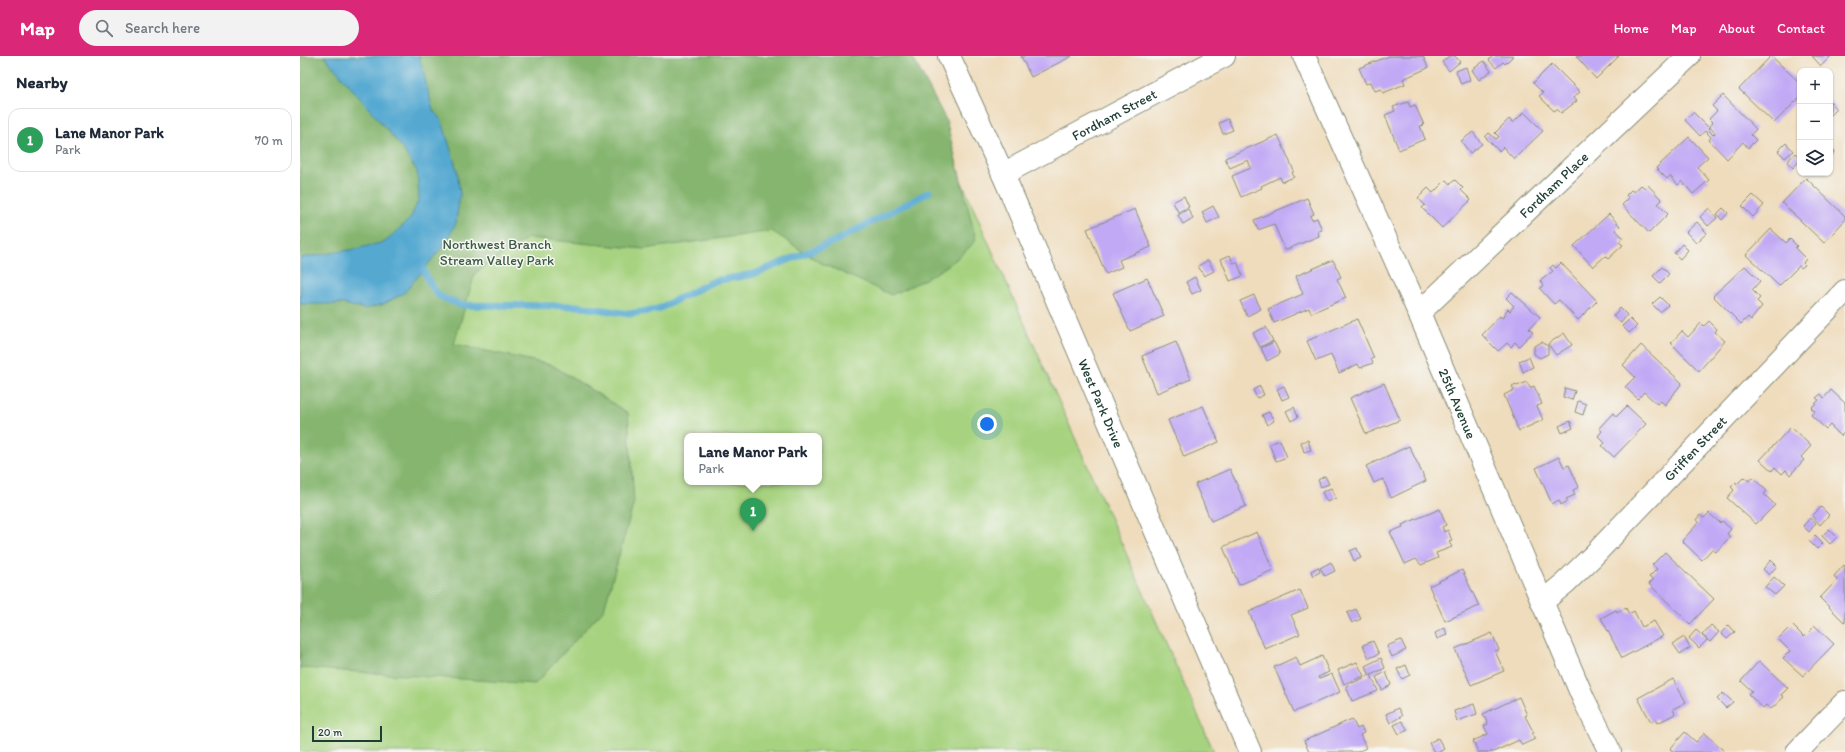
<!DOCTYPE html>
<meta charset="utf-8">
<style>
:root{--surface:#fff;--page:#f2f2f3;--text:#1f2937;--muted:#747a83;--line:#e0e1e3;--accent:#db2777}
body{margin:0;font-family:Itim,sans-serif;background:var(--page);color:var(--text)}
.controls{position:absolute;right:12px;top:12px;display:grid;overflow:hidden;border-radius:8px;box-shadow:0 1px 3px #0004}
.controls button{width:36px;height:36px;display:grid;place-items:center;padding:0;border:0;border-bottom:1px solid var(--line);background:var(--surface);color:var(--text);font:20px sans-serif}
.scale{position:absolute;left:12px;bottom:10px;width:70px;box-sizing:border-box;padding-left:4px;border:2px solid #1f3d34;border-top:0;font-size:11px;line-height:14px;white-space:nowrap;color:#1f3d34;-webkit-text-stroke:3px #f6f6f2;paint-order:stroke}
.you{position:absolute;left:687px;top:368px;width:14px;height:14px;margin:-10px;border:3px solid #fff;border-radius:50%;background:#1a73e8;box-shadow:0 0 0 6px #1a73e833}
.badge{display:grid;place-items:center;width:26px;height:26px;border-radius:50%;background:var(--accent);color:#fff;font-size:13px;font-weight:700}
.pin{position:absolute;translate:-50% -33px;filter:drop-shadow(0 1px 2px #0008)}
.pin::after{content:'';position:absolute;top:21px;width:14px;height:12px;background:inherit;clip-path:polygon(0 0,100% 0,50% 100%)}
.popup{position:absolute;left:384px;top:377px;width:138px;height:52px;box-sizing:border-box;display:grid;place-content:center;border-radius:8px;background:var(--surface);filter:drop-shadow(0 1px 3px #0005);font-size:13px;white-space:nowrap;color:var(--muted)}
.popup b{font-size:15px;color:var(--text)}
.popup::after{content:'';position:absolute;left:50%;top:100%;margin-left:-8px;border:8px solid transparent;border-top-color:var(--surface)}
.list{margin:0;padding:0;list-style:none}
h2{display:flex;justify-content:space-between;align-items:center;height:52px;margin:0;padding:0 16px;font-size:17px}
h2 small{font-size:13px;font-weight:400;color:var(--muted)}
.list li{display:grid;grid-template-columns:26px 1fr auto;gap:12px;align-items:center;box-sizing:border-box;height:64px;margin:0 8px 8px;padding:0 8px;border:1px solid var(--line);border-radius:12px}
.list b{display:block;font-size:15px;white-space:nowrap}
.list p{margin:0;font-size:13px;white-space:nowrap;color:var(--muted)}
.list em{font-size:13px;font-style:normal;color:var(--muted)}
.icon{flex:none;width:22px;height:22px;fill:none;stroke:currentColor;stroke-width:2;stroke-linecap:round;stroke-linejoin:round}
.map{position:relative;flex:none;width:1545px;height:696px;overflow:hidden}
header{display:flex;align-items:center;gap:24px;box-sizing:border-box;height:56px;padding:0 20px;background:var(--accent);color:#fff}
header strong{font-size:19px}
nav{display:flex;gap:22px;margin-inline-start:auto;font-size:14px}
.search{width:280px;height:36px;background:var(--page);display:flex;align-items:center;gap:10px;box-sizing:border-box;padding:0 14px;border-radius:22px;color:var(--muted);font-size:15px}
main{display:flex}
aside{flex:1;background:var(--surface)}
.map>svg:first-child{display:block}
</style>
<header>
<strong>Map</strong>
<div class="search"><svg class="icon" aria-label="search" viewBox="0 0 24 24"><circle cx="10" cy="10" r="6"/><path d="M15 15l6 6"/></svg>Search here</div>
<nav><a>Home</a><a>Map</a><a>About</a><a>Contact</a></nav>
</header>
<main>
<aside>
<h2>Nearby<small></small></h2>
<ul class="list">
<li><span class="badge" style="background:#2e9e5b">1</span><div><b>Lane Manor Park</b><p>Park</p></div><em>70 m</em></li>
</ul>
</aside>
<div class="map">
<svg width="1545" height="696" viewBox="0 0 1545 696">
<rect width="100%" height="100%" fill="#f6f6f2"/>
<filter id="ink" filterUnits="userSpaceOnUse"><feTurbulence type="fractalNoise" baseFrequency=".025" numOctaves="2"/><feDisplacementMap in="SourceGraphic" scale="8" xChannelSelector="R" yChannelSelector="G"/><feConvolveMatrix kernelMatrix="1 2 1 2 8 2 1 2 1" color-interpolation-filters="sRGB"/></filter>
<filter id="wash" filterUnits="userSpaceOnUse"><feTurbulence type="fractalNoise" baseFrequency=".012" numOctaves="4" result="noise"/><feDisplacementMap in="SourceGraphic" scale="16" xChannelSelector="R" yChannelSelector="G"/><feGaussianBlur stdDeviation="0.9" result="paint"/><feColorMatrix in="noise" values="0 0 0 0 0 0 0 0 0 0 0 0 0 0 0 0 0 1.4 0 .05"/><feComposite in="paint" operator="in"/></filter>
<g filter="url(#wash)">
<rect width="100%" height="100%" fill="#efdcbc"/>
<!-- green -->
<path fill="#a7d380" stroke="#63885a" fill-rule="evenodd" d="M 0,0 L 641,79 L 914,696 L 0,696 ZM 387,380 L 519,380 L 519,426 L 387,426 Z"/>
<!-- forest -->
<path fill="#85b56e" stroke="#527951" d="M 0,0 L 612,0 L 646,64 L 676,184 C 653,211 623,225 591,239 L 519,206 L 472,175 L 344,193 L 228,182 L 175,217 L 154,288 L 252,309 L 328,357 L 334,446 L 304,553 L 235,628 L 0,612 Z"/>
<!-- water -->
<polygon fill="#55a9d1" stroke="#3a7382" points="24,0 119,0 133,54 142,65 157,114 160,138 156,167 145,188 104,237 84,248 65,253 43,248 0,248 0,202 55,193 85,186 110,163 119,143 117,115 100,89"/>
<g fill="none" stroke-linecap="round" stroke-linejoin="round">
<!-- stream -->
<polyline stroke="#55a9d1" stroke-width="7" points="123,205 123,214 131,229 139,240 161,249 278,250 329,258 358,253 414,225 454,218 535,185 629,136"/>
</g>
<g id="blocks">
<!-- building -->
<g fill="#c1a9f5">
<polygon points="721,0 772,0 731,21"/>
<polygon points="1089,0 1123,0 1128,12 1103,23 1105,28 1083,37 1081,33 1075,35 1071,26 1066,28 1059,12"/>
<polygon points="1149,0 1155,0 1160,6 1149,15 1142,6"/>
<polygon points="1193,0 1213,0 1205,8 1203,6 1196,12 1189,4"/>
<polygon points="1276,0 1319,0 1296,23"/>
<polygon points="1471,0 1500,27 1500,41 1474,67 1439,33"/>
<polygon points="1512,0 1531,0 1521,10"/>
<polygon points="1184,5 1191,15 1179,24 1172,14"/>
<polygon points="1252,8 1280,36 1273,42 1277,45 1261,57 1257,53 1254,55 1239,40 1243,37 1233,27"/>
<polygon points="1166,11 1170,24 1161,28 1156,15"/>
<polygon points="1423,39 1456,73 1451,79 1456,84 1448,92 1443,86 1427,103 1409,84 1411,81 1405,75 1400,80 1385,64 1393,56 1409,72 1408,73 1413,79 1415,77 1409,70 1413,67 1409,63 1417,55 1412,50"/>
<polygon points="1530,45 1537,53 1530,60"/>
<polygon points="1108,46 1110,51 1115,49 1124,69 1120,70 1125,83 1099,94 1085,59 1095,55 1093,51"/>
<polygon points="1224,56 1243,75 1214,103 1203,91 1199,95 1185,81 1189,77 1196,83 1199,81 1195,77 1209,63 1213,67"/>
<polygon points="928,63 933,74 923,78 919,67"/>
<polygon points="1173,76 1182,88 1170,97 1161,85"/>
<polygon points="978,79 994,115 992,116 994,121 982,126 980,121 961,130 962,132 941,141 932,120 951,112 948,104 930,112 925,102"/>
<polygon points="1389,81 1408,101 1397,111 1409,124 1393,138 1382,125 1378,129 1370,120 1367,123 1356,112"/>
<polygon points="1486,87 1493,95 1485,102 1478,95"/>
<polygon points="1530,90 1535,95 1530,101"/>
<polygon points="1495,97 1500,102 1500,104 1493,112 1487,106"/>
<polygon points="1506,122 1545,160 1545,164 1524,187 1482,147"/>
<polygon points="1146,124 1150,128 1155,124 1163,132 1161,134 1171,144 1142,172 1122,152 1125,149 1118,142 1128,132 1133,137"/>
<polygon points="1341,129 1345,132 1348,129 1362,144 1358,148 1368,158 1349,177 1322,149 1329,142 1326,139 1331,134 1334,136"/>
<polygon points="1453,139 1464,149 1453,161 1442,150"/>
<polygon points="884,140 889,151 878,156 873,146"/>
<polygon points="1007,142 1014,158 1010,160 1012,164 1017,162 1022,174 1018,175 1019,180 985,194 974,168 958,174 954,164"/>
<polygon points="913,150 919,161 907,167 902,156"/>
<polygon points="1409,152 1417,162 1408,170 1400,161"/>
<polygon points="1423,152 1428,157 1422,164 1417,158"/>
<polygon points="835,153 851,191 819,204 822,211 806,218 787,173"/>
<polygon points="888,153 893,162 883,168 878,159"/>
<polygon points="1309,158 1320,170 1316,174 1323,182 1319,186 1323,189 1308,203 1305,200 1293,211 1274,190"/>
<polygon points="1397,166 1407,177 1396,187 1386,176"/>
<polygon points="1471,173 1486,187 1490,183 1497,190 1495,192 1506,203 1503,207 1505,209 1501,212 1499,210 1479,230 1446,199"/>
<polygon points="1382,188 1388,194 1380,203 1374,197"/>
<polygon points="930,199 933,207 937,206 943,220 930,225 921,203"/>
<polygon points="908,204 914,215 904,220 898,210"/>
<polygon points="1033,204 1041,221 1037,223 1046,242 1011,257 1009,252 974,267 968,253 1003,238 996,220"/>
<polygon points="1261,207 1297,245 1278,264 1259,244 1254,248 1240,233 1243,229 1240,225 1253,215 1250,212 1253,209 1256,212"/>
<polygon points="1445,210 1460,225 1452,234 1460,242 1457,245 1462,250 1451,264 1448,261 1441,268 1413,240"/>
<polygon points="1362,211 1369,218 1360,227 1353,220"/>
<polygon points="895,221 901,234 892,238 886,226"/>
<polygon points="847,222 864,260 830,275 813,237"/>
<polygon points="1212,236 1240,261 1229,273 1233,276 1219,290 1215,286 1211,291 1207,287 1198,295 1182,279 1200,260 1202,262 1206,258 1205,256 1208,253 1210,255 1214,250 1206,242"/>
<polygon points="954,239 961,253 947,260 940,245"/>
<polygon points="1360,241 1368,249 1360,256 1352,248"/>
<polygon points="1320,252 1327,259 1321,267 1313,260"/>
<polygon points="1057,263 1074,302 1071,303 1073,307 1060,312 1058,308 1039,317 1031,299 1016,305 1007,285"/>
<polygon points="1330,263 1337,270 1329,277 1322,270"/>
<polygon points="1409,265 1417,273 1415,276 1425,285 1399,315 1371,287 1382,275 1388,281 1401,267 1404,270"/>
<polygon points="966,271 973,285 960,291 953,277"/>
<polygon points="1264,277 1272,289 1256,299 1248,288"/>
<polygon points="876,286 891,323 857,337 842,300"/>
<polygon points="974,286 980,298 967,305 961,292"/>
<polygon points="1242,286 1248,290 1248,298 1240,302 1234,298 1234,290"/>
<polygon points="1341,289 1382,327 1365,349 1361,345 1357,348 1344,336 1338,343 1325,331 1335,321 1323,309"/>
<polygon points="1229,301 1233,311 1223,316 1219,305"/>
<polygon points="1227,326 1230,332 1234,330 1242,348 1237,350 1243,364 1219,375 1204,339 1214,334 1212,330 1216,328 1217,330"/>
<polygon points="1084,327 1100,364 1066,378 1050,342"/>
<polygon points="960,330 964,339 957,342 953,334"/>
<polygon points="984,330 989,341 982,344 977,333"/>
<polygon points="1265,332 1275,335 1272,344 1263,341"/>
<polygon points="1531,334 1545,347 1545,375 1541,380 1530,369 1526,373 1511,359 1515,355 1511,352 1519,344 1516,342 1521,338 1524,342"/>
<polygon points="1278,345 1286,348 1283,359 1275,356"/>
<polygon points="903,350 919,386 884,401 868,364"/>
<polygon points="1327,350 1346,368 1314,401 1302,390 1305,387 1298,380 1302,375 1299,372 1313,357 1316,361"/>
<polygon points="994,351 998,361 991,365 986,355"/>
<polygon points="969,356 974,365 967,369 962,359"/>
<polygon points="1270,365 1273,372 1262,377 1259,370"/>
<polygon points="1491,371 1511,390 1501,401 1504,404 1490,419 1486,414 1482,418 1475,411 1472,415 1460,404"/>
<polygon points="980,384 987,401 976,405 969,388"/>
<polygon points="1008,384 1011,394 1004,396 1001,386"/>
<polygon points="1109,390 1126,425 1091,442 1083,423 1074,427 1066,410"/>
<polygon points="1259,401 1264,411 1269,409 1279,431 1273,434 1275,439 1266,443 1268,445 1261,449 1259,444 1252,448 1236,412"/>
<polygon points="930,413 946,450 911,465 895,428"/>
<polygon points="1025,420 1029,428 1021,431 1018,424"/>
<polygon points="1444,421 1449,425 1452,421 1467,435 1464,438 1475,449 1456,468 1427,442 1434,434 1431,431 1436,426 1437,428"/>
<polygon points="1031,432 1036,442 1027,446 1022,436"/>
<polygon points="1521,451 1529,459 1520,469 1512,460"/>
<polygon points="1140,453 1146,469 1142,471 1143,473 1144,476 1148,474 1152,485 1149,486 1152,491 1136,497 1138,502 1121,509 1116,503 1105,508 1090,476 1103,471 1102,469"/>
<polygon points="1409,457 1420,467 1422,465 1431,473 1427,478 1430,481 1416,496 1412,493 1402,504 1382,485 1399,466 1396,464 1400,459 1404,462"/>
<polygon points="1510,462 1516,467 1509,476 1503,470"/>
<polygon points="1529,473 1537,481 1530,488 1522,480"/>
<polygon points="957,476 973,514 939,529 923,491"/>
<polygon points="1515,479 1523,487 1517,493 1509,485"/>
<polygon points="1057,492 1061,502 1054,505 1050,495"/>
<polygon points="1365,496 1414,543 1390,568 1349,528 1353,524 1349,521 1357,513 1352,509"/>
<polygon points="1471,504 1477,510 1469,519 1463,513"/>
<polygon points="1031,506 1035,515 1025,520 1020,512"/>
<polygon points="1544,509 1545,510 1545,567 1520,542 1537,524 1534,520"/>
<polygon points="1018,511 1020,516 1013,520 1011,515"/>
<polygon points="1162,514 1179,550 1145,565 1129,530"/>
<polygon points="1474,521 1484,530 1475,539 1465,531"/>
<polygon points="1000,534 1008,552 991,559 1000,578 965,593 949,556"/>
<polygon points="1326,552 1329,558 1334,555 1342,571 1354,565 1363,580 1322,602 1301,562 1316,554 1317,556"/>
<polygon points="1056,553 1061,563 1052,567 1047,557"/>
<polygon points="1411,569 1419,576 1410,586 1402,579"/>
<polygon points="1429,569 1435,576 1427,583 1421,577"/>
<polygon points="1492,569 1504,581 1515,570 1534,588 1503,620 1483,602 1490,595 1478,583"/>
<polygon points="1145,572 1147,579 1137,583 1135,577"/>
<polygon points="1396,574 1407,584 1399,592 1389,582"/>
<polygon points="1192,577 1199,594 1195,595 1204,615 1171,629 1155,593"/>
<polygon points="1384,581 1390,592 1380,598 1373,588"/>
<polygon points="1101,584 1106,594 1092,601 1087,590"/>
<polygon points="1073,585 1079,598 1069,602 1063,589"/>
<polygon points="1022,600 1029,616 1018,621 1019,623 1032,618 1040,636 994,656 974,611 996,601 1000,610"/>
<polygon points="1081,602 1085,612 1071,619 1078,635 1052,645 1046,630 1070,619 1065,610"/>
<polygon points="1459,605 1488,632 1481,639 1484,641 1471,653 1466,649 1463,652 1448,638 1452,635 1441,625"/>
<polygon points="1057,606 1064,620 1044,628 1038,614"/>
<polygon points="1106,609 1110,619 1102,623 1097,613"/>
<polygon points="1086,616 1091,629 1082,634 1076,621"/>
<polygon points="1373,623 1386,646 1373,653 1375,658 1358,667 1356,663 1351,666 1338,642"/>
<polygon points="1423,637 1433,646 1426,652 1417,643"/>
<polygon points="1219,641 1227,659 1225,660 1234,677 1232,678 1235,683 1222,689 1219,684 1193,696 1178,696 1173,685 1188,678 1184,670 1188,668 1183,658"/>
<polygon points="1174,648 1177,658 1157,665 1154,655"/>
<polygon points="1098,652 1102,660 1090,667 1086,658"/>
<polygon points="1052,663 1057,673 1061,671 1064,677 1060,679 1066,692 1057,696 1009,696 1004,685"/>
<polygon points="1102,665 1108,674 1099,678 1094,669"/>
<polygon points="1385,676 1396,686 1405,677 1425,696 1374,696 1370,693"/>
<polygon points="1138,682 1144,693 1139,696 1134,696 1129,687"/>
</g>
</g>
</g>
<g filter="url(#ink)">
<use href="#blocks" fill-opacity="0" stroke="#878c78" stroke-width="1"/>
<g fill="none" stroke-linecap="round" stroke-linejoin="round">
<defs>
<g id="street">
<path id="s1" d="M 649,0 L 703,118 L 950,696"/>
<path id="s2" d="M 1004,0 L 1119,257 L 1284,644 L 1310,696"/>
<path id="s3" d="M 703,118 L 924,0"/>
<path id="s4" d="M 1119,257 L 1389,0"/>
<path id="s5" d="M 1242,546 L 1265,527 L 1293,500 L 1545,235"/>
<polyline points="1497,696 1545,646"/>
</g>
</defs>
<!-- street casing -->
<use href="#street" stroke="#878c78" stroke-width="24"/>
<!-- street -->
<use href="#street" stroke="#fff" stroke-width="22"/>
</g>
</g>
<g text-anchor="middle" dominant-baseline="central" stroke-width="3" stroke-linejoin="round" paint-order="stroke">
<!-- street labels -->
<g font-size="14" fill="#1f3d34" stroke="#f6f6f2">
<text stroke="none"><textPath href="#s3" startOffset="126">Fordham Street</textPath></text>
<text stroke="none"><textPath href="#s4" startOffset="186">Fordham Place</textPath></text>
<text stroke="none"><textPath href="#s1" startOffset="379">West Park Drive</textPath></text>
<text stroke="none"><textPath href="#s2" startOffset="380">25th Avenue</textPath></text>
<text stroke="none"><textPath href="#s5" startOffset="217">Griffen Street</textPath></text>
</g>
<!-- park labels -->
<g font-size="14" fill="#3a5b43" stroke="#f6f6f2">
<text x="197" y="188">Northwest Branch<tspan x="197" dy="16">Stream Valley Park</tspan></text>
</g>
</g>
</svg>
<div class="controls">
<button>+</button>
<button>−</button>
<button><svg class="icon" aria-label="layers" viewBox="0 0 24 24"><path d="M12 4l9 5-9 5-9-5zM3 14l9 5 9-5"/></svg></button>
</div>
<div class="scale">20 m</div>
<div class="you"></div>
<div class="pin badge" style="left:453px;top:475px;background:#2e9e5b">1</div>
<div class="popup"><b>Lane Manor Park</b>Park</div>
</div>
</main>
